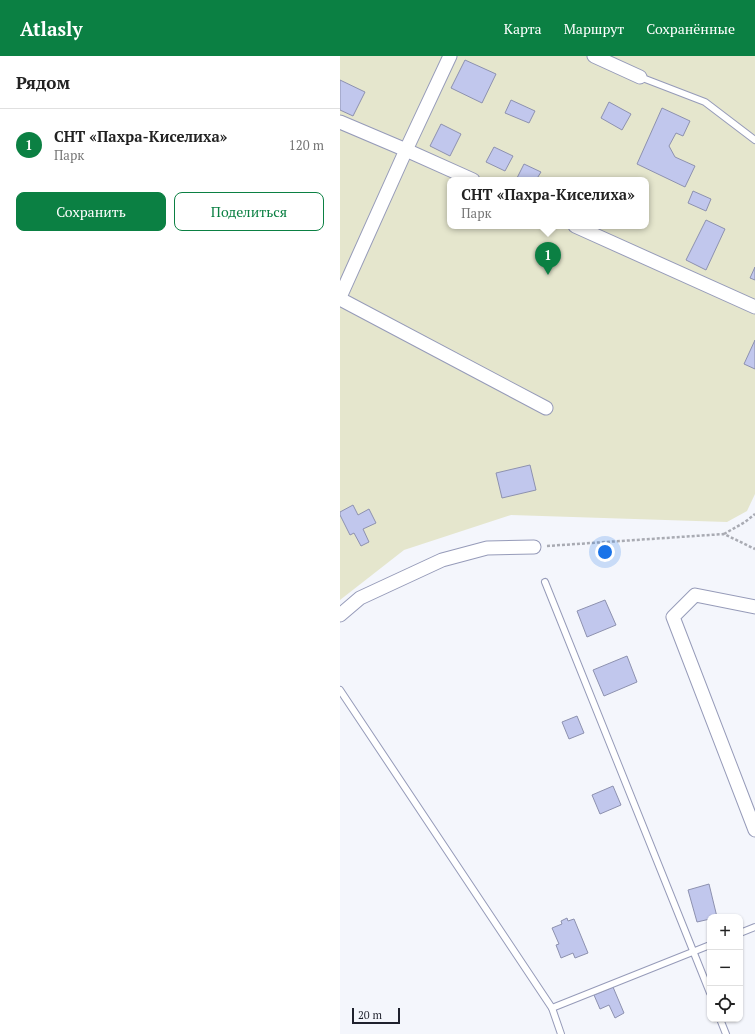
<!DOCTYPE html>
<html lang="ru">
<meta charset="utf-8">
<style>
:root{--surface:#fff;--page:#f6f6f6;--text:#222;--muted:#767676;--line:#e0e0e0;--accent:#0b8043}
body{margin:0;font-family:"PT Serif",serif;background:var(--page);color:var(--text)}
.controls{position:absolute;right:12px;bottom:12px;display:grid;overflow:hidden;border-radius:8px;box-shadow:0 1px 3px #0004}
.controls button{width:36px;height:36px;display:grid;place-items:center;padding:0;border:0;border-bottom:1px solid var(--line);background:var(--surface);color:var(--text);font:20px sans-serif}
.scale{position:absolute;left:12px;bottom:10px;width:48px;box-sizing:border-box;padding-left:4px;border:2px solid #1f212d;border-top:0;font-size:11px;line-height:14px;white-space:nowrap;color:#1f212d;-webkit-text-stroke:3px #f4f6fc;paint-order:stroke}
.you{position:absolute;left:265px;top:496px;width:14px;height:14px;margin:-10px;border:3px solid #fff;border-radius:50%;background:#1a73e8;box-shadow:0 0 0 6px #1a73e833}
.badge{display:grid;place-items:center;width:26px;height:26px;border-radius:50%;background:var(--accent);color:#fff;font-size:13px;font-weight:700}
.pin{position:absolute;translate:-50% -33px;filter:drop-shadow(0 1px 2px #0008)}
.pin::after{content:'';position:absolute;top:21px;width:14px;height:12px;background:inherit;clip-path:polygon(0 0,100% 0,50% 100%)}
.popup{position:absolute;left:107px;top:121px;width:202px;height:52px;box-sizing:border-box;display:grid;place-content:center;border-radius:8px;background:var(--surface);filter:drop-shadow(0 1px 3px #0005);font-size:13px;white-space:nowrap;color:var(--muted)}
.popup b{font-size:15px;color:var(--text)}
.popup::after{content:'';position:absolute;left:50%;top:100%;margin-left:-8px;border:8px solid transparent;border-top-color:var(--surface)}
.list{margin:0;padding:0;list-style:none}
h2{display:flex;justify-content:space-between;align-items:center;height:52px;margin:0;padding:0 16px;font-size:17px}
h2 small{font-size:13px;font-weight:400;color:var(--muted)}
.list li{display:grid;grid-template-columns:26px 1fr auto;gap:12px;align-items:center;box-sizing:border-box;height:72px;padding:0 16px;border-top:1px solid var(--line)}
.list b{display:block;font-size:15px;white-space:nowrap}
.list p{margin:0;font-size:13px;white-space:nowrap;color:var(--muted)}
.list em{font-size:13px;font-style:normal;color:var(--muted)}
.actions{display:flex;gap:8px;padding:12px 16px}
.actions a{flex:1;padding:9px 0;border:1px solid var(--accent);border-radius:8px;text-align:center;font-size:14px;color:var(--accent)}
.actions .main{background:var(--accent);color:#fff}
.icon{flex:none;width:22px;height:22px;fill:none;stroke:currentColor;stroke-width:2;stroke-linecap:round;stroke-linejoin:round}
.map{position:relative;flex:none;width:415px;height:978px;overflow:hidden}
header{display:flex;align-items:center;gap:24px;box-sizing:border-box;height:56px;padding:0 20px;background:var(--accent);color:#fff}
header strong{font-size:19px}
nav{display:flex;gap:22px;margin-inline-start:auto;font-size:14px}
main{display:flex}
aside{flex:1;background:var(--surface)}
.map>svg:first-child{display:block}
</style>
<header>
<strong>Atlasly</strong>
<nav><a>Карта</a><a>Маршрут</a><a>Сохранённые</a></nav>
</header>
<main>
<aside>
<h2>Рядом<small></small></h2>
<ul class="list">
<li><span class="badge">1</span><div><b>СНТ «Пахра-Киселиха»</b><p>Парк</p></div><em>120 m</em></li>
</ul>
<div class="actions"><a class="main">Сохранить</a><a>Поделиться</a></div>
</aside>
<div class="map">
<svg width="415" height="978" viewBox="0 0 415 978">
<rect width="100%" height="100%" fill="#f4f6fc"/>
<!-- green -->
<path fill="#e5e6cd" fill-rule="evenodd" d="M 0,0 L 415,0 L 415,438 L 407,455 L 387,466 L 171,459 L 64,494 L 0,544 ZM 110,124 L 306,124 L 306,170 L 110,170 Z"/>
<!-- building -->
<g fill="#c1c7ed" stroke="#8d91af">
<polygon points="125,4 156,18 142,47 111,32"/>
<polygon points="0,24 25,36 13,60 0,54"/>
<polygon points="171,44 195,55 189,67 165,57"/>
<polygon points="269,46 291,58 282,74 261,62"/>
<polygon points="322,52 350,65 343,80 336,77 329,90 335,101 355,110 345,131 297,108"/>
<polygon points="101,68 121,78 110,100 90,90"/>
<polygon points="154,91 173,100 165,115 146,106"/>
<polygon points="184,108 201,116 196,124 176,124"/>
<polygon points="353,135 371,143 366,155 348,147"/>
<polygon points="366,164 385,173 366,214 346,204"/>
<polygon points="415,211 415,224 410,222"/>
<polygon points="415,284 415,313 404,308"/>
<polygon points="190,409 196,434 162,442 156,417"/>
<polygon points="13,449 18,459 29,453 36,467 23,473 29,486 21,490 14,477 10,479 0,459 0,456"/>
<polygon points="265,544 276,569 247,581 237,555"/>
<polygon points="287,600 297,626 264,640 253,614"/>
<polygon points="237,660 244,677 229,683 222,666"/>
<polygon points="273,730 281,749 260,758 252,739"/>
<polygon points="369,828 377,861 370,861 370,863 357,866 348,834"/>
<polygon points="227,862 228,865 234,863 248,897 235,902 233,897 221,902 216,889 219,888 212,872 222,868 221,865"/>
<polygon points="273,931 284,957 275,962 269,949 260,953 254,939"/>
</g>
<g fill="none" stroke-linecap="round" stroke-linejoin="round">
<defs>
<g id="service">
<polyline points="300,21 365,46 415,84"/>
<polyline points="205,526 370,937"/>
<polyline points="0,634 212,952 221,978"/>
<polyline points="400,877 415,871"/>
<polyline points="212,952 370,889"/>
<polyline points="380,963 386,978"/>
</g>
<g id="minor">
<polyline points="254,0 300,21"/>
<polyline points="0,66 66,94 133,124"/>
<polyline points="235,170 415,251"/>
<polyline points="0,241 66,94 110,0"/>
<polyline points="0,243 206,352"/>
<polyline points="415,551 355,539 333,561 415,774"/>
<polyline points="0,559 20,542 102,504 147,492 194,491"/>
</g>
</defs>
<!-- service casing -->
<use href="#service" stroke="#969bb9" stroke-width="8"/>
<!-- minor casing -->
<use href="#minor" stroke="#969bb9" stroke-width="15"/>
<!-- path -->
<g stroke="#a9abb3" stroke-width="2.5" stroke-dasharray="3 2" stroke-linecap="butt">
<polyline points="384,478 405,466 415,458"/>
<polyline points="207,490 384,478 415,493"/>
</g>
<!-- service -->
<use href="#service" stroke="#fff" stroke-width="6"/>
<!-- minor -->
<use href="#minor" stroke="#fff" stroke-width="13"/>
</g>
</svg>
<div class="controls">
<button>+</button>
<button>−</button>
<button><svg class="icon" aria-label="locate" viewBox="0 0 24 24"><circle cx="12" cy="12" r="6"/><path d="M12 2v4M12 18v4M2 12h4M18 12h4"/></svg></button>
</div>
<div class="scale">20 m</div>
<div class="you"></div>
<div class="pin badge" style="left:208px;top:219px">1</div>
<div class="popup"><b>СНТ «Пахра-Киселиха»</b>Парк</div>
</div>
</main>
